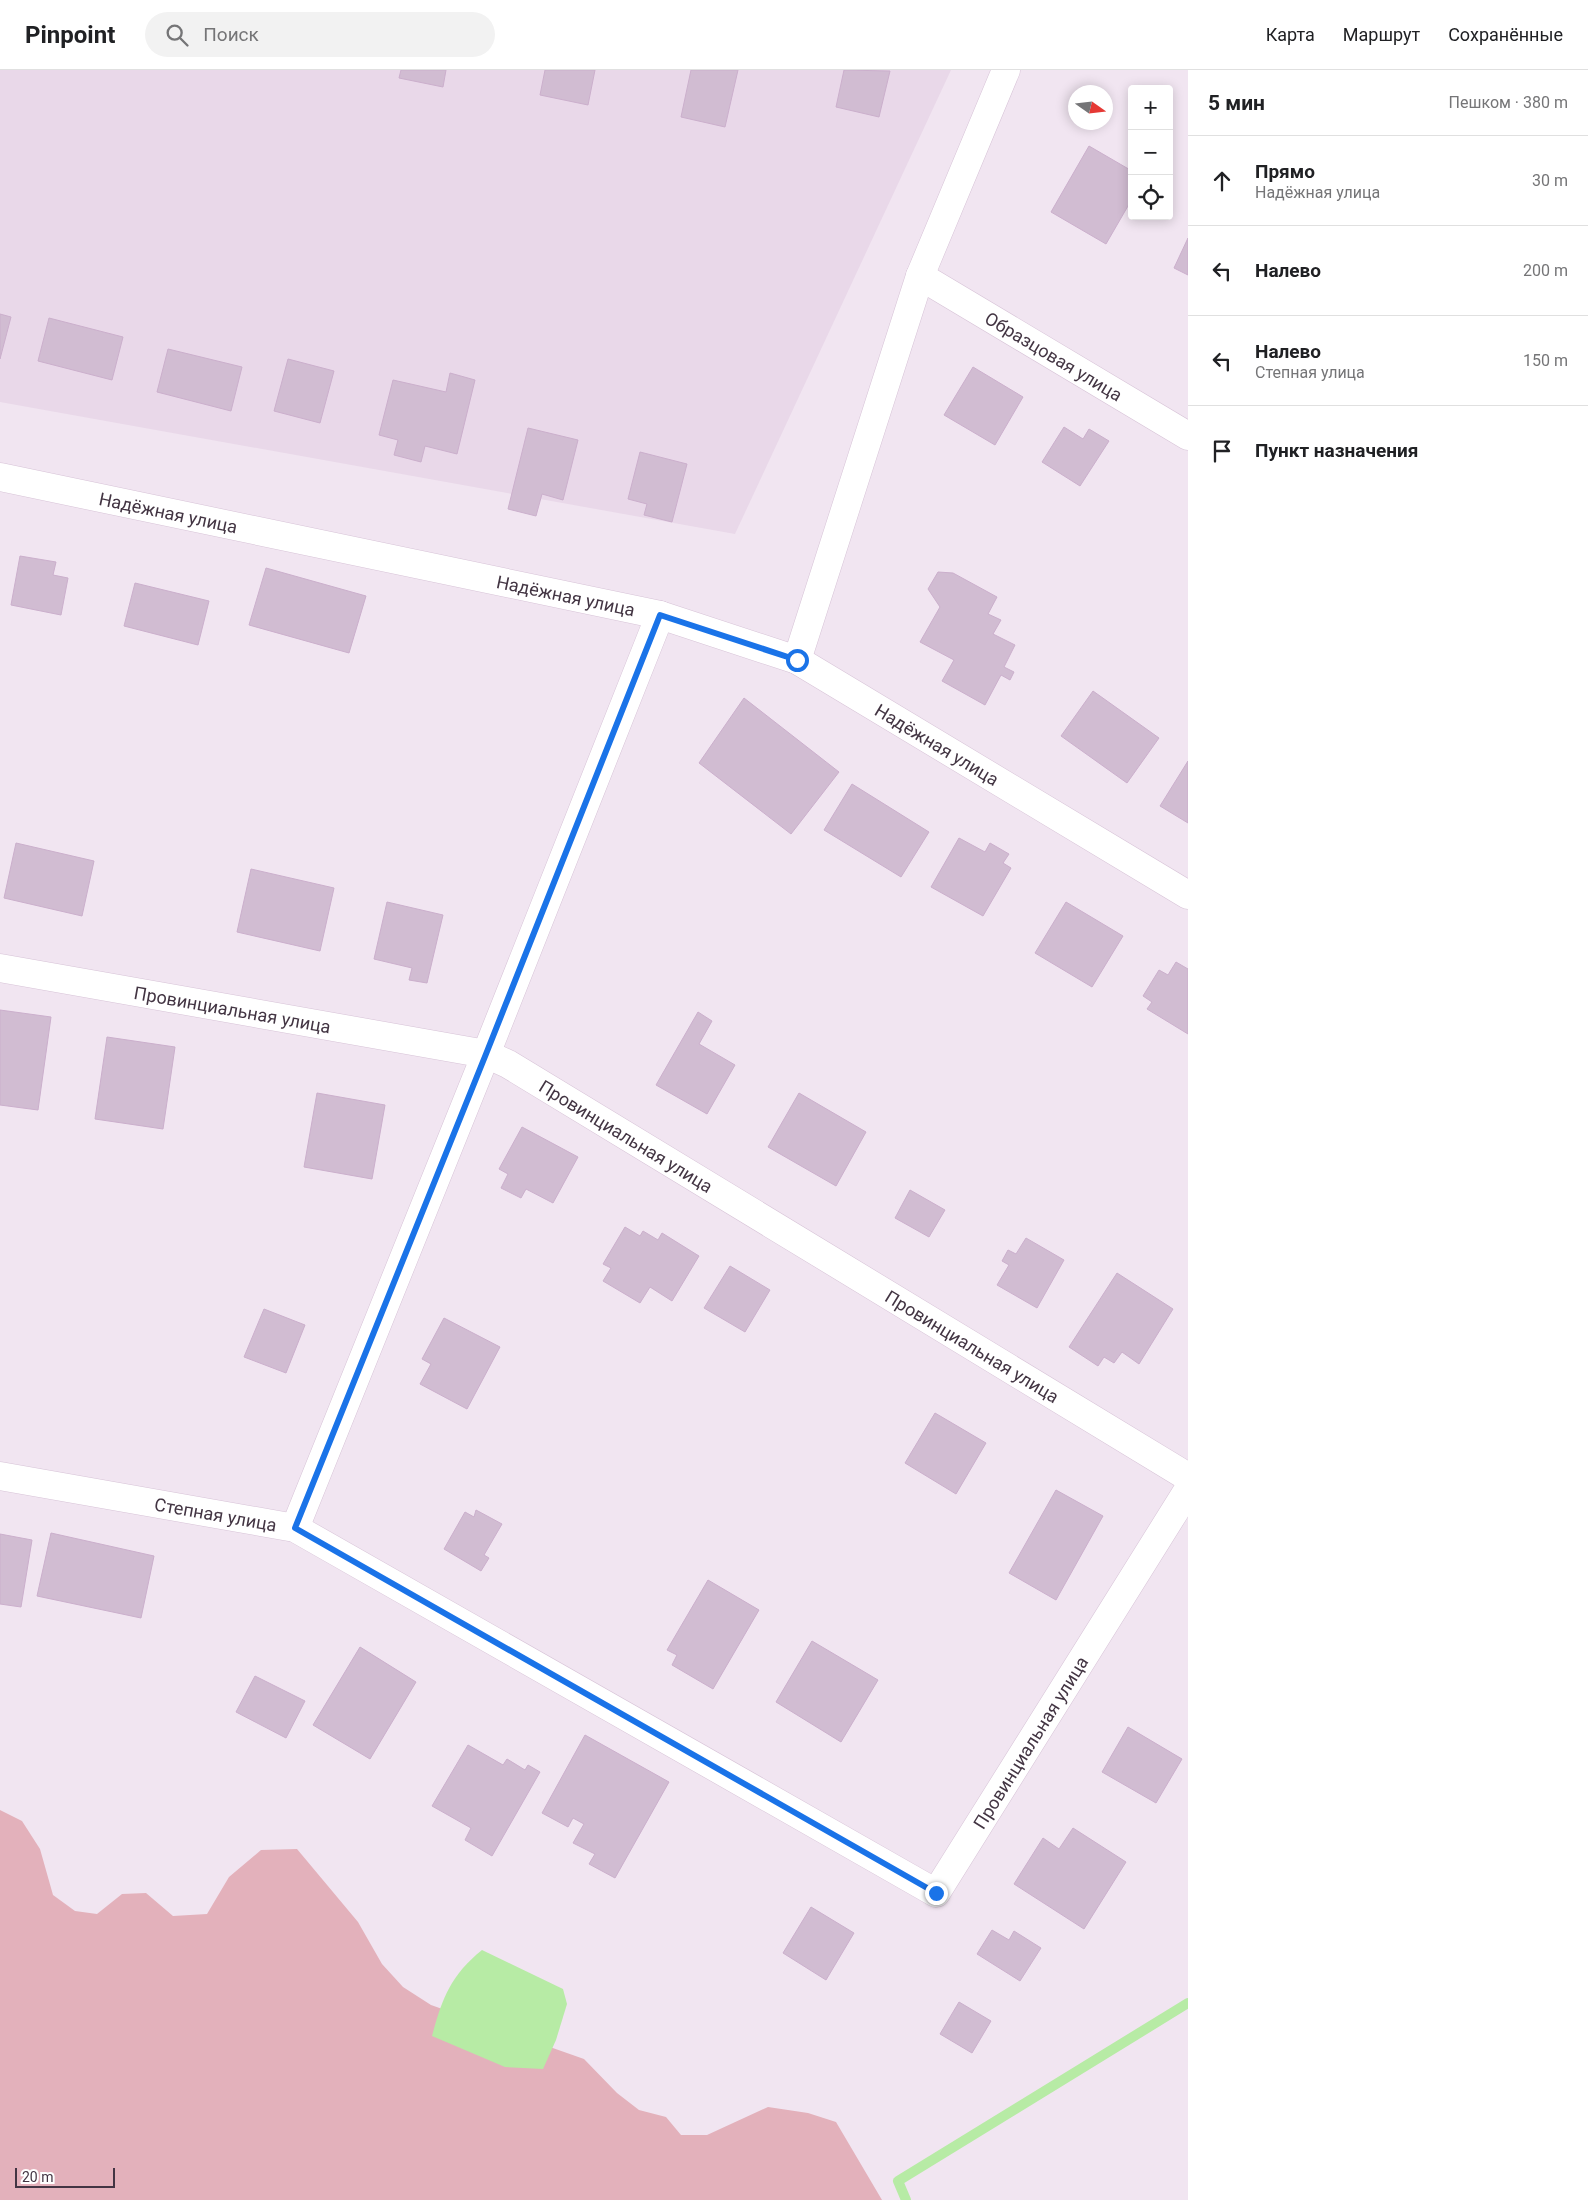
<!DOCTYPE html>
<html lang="ru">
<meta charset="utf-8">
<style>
:root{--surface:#fff;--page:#f2f2f2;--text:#202124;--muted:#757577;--line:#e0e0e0}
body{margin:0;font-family:Roboto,sans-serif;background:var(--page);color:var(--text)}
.controls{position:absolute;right:15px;top:15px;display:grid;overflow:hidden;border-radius:5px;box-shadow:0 2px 12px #0003}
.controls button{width:45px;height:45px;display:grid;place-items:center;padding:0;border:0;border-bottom:1px solid var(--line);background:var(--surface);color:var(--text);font:25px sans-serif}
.compass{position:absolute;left:1068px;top:15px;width:45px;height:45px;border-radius:50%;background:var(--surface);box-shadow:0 2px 12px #0003;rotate:104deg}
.scale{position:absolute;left:15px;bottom:12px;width:100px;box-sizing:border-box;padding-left:5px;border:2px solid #433543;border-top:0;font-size:14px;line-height:18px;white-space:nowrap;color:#433543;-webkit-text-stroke:4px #fff;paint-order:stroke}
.stop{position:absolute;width:15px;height:15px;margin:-11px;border:4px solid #1a73e8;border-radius:50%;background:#fff}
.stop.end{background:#1a73e8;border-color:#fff;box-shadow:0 1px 5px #0008}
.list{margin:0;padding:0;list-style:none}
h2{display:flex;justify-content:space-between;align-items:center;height:65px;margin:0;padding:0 20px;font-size:21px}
h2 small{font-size:16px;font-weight:400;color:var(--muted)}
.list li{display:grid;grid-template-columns:32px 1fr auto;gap:15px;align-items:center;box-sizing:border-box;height:90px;padding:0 20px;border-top:1px solid var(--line)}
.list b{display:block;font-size:19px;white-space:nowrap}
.list p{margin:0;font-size:16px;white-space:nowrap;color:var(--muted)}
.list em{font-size:16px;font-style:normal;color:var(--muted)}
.icon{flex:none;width:28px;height:28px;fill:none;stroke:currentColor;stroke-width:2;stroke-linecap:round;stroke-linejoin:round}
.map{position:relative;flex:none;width:1188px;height:2130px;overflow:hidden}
header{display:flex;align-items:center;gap:30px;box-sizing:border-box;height:70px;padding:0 25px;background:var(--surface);border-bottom:1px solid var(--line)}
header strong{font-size:24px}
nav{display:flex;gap:28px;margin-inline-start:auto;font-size:18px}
.search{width:350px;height:45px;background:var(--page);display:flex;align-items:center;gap:12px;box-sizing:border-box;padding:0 18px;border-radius:28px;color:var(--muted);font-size:19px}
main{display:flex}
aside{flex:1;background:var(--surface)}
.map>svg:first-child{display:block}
</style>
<header>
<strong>Pinpoint</strong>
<div class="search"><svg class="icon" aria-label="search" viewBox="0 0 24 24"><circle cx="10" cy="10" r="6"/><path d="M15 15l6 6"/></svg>Поиск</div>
<nav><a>Карта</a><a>Маршрут</a><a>Сохранённые</a></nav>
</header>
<main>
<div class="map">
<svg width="1188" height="2130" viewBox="0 0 1188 2130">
<rect width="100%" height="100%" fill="#f1e5f1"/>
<!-- residential -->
<polygon fill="#e9d8e9" points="0,0 951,0 735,464 0,332"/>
<!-- green -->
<polygon fill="#e3b1bb" points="0,1740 22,1751 40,1779 53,1825 75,1841 97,1844 122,1824 146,1823 173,1846 207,1844 229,1807 261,1780 297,1779 358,1852 382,1894 403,1917 431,1935 584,1989 617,2023 639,2040 666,2047 681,2065 707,2065 768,2037 808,2043 836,2052 882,2130 0,2130"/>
<!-- water -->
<path fill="#b7eba5" d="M 482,1880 L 563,1919 L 567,1934 L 556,1970 L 543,1999 L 505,1997 L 432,1966 C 442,1928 451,1905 482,1880 Z"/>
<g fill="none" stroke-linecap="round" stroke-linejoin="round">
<!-- stream -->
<polyline stroke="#b7eba5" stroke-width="10" points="906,2130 898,2111 1188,1933"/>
</g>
<!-- building -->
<g fill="#d1bcd2" stroke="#cbafcc">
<polygon points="401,0 446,0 443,17 399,8"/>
<polygon points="545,0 595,0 588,35 540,25"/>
<polygon points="691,0 738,0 725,57 681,47"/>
<polygon points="844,0 890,1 879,47 836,37"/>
<polygon points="1089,76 1132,101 1132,129 1106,174 1051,142"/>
<polygon points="1188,168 1188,205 1174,198"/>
<polygon points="0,244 11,247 0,289"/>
<polygon points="49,248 123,267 112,310 38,291"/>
<polygon points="168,279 242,297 231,341 157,322"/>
<polygon points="288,289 334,301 320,353 274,341"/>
<polygon points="973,297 1023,327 995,375 944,345"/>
<polygon points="450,303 475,310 457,384 425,376 421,392 394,385 398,370 379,365 393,310 446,322"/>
<polygon points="1064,357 1083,369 1089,359 1109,371 1080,416 1042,392"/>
<polygon points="528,358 578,370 563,430 542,424 536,446 508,439"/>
<polygon points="640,382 687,394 672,452 644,445 647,434 628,429"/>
<polygon points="20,486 56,492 53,505 68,508 61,545 11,535"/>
<polygon points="266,498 366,526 349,583 249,555"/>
<polygon points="938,502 953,503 997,527 988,544 1001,550 993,564 1015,575 1004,597 1014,602 1010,610 1001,605 985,635 942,611 954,590 920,572 940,537 928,519"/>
<polygon points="135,513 209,531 198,575 124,556"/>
<polygon points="1093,621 1159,668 1127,713 1061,666"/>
<polygon points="744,628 839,702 791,764 699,693"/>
<polygon points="1188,691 1188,753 1160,736"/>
<polygon points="852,714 929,762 901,807 824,760"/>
<polygon points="959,768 985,782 990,773 1009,784 1003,793 1011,798 983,846 931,817"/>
<polygon points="16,773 94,791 82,846 4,828"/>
<polygon points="251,799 334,818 320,881 237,862"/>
<polygon points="387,832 443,845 427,913 409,910 412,898 374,889"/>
<polygon points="1066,832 1123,866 1092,917 1035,883"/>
<polygon points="1176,892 1188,899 1188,964 1147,939 1152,932 1143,926 1159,900 1168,905"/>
<polygon points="0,940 51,947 38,1040 0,1035"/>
<polygon points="698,942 712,951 699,974 735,995 707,1044 656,1015"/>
<polygon points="107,967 175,977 163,1059 95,1049"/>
<polygon points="317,1023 385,1035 372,1109 304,1097"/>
<polygon points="799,1023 866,1062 836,1116 768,1077"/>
<polygon points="522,1057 578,1087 553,1133 526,1119 521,1128 501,1118 508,1104 499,1099"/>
<polygon points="910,1120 945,1140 929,1167 895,1148"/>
<polygon points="625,1157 640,1166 643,1161 658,1170 662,1163 699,1186 672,1231 650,1217 640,1233 603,1211 611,1198 603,1194"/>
<polygon points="1026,1168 1064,1190 1037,1238 997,1215 1009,1195 1002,1191 1008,1180 1016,1184"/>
<polygon points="730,1196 770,1220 745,1262 704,1238"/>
<polygon points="1117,1203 1173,1239 1139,1294 1122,1282 1114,1293 1104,1287 1098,1296 1069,1277"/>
<polygon points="264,1239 305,1255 286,1303 244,1287"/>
<polygon points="444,1248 500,1277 467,1339 420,1314 431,1294 422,1289"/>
<polygon points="935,1343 986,1373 956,1424 905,1393"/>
<polygon points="1056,1420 1103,1446 1056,1530 1009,1503"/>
<polygon points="476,1440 502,1454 484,1485 489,1488 481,1501 444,1479 465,1442 474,1447"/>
<polygon points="51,1463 154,1486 141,1548 37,1526"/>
<polygon points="0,1464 32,1470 21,1537 0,1534"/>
<polygon points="708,1510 759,1540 713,1619 672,1595 677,1585 667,1580"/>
<polygon points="812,1571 878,1610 841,1672 776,1632"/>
<polygon points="360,1577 416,1612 370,1689 313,1655"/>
<polygon points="255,1606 305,1631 286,1668 236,1642"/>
<polygon points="1128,1657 1182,1689 1156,1733 1102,1702"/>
<polygon points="585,1665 669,1712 615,1808 589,1794 595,1784 573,1773 584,1754 573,1748 568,1757 542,1743"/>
<polygon points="468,1675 503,1695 507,1689 525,1700 528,1695 540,1702 492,1786 465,1770 471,1758 432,1736"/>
<polygon points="1073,1758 1126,1792 1084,1859 1014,1814 1043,1768 1059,1779"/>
<polygon points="811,1837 854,1863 826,1910 783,1883"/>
<polygon points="992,1860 1009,1870 1014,1861 1041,1878 1020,1911 977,1884"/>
<polygon points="959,1932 991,1951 972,1983 940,1964"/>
</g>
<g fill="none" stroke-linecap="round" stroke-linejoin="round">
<defs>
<g id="minor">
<path id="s1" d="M 920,206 L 1188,366"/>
<path id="s2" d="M 0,407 L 660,545 L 797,590 L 1188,825"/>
<polyline points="797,590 920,206 1006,0"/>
<path id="s3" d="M 0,898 L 486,984 L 508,994 L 1188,1407"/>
<path id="s4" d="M 0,1406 L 295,1458 L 936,1823 L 1188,1420"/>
<polyline points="295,1458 486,984 660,545"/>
</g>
</defs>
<!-- minor casing -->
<use href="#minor" stroke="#d7c3d7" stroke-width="29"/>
<!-- minor -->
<use href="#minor" stroke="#fff" stroke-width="28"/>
</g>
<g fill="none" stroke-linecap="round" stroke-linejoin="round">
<!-- route -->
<polyline stroke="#1a73e8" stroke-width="6" points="797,590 660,545 486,984 295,1458 936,1823"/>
</g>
<g text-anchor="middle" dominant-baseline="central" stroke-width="4" stroke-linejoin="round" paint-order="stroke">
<!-- street labels -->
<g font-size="18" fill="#433543" stroke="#fff">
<text stroke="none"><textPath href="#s1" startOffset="156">Образцовая улица</textPath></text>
<text stroke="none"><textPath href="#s2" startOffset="172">Надёжная улица</textPath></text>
<text stroke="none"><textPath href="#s2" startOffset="578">Надёжная улица</textPath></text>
<text stroke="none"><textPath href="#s2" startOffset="982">Надёжная улица</textPath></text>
<text stroke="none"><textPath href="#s3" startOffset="236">Провинциальная улица</textPath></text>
<text stroke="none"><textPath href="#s3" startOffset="656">Провинциальная улица</textPath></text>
<text stroke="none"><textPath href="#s3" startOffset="1061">Провинциальная улица</textPath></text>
<text stroke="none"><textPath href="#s4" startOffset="219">Степная улица</textPath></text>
<text stroke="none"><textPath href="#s4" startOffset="1215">Провинциальная улица</textPath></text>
</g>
</g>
</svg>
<div class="controls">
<button>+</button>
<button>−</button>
<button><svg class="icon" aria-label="locate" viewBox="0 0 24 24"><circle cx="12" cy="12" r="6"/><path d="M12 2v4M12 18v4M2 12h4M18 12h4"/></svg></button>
</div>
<svg class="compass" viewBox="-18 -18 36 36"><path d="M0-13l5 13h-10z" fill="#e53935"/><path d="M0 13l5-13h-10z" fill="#757577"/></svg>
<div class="scale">20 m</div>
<div class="stop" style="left:797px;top:590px"></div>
<div class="stop end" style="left:936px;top:1823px"></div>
</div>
<aside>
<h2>5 мин<small>Пешком · 380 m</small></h2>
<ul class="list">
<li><svg class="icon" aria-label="ahead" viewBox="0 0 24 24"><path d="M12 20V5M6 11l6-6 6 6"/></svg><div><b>Прямо</b><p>Надёжная улица</p></div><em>30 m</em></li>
<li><svg class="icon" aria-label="left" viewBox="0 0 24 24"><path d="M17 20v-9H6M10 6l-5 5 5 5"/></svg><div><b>Налево</b></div><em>200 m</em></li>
<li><svg class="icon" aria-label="left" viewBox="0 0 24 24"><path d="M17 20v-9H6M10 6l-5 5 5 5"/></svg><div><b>Налево</b><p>Степная улица</p></div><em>150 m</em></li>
<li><svg class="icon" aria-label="arrive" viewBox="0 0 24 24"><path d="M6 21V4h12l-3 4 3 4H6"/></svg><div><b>Пункт назначения</b></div></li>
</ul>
</aside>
</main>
